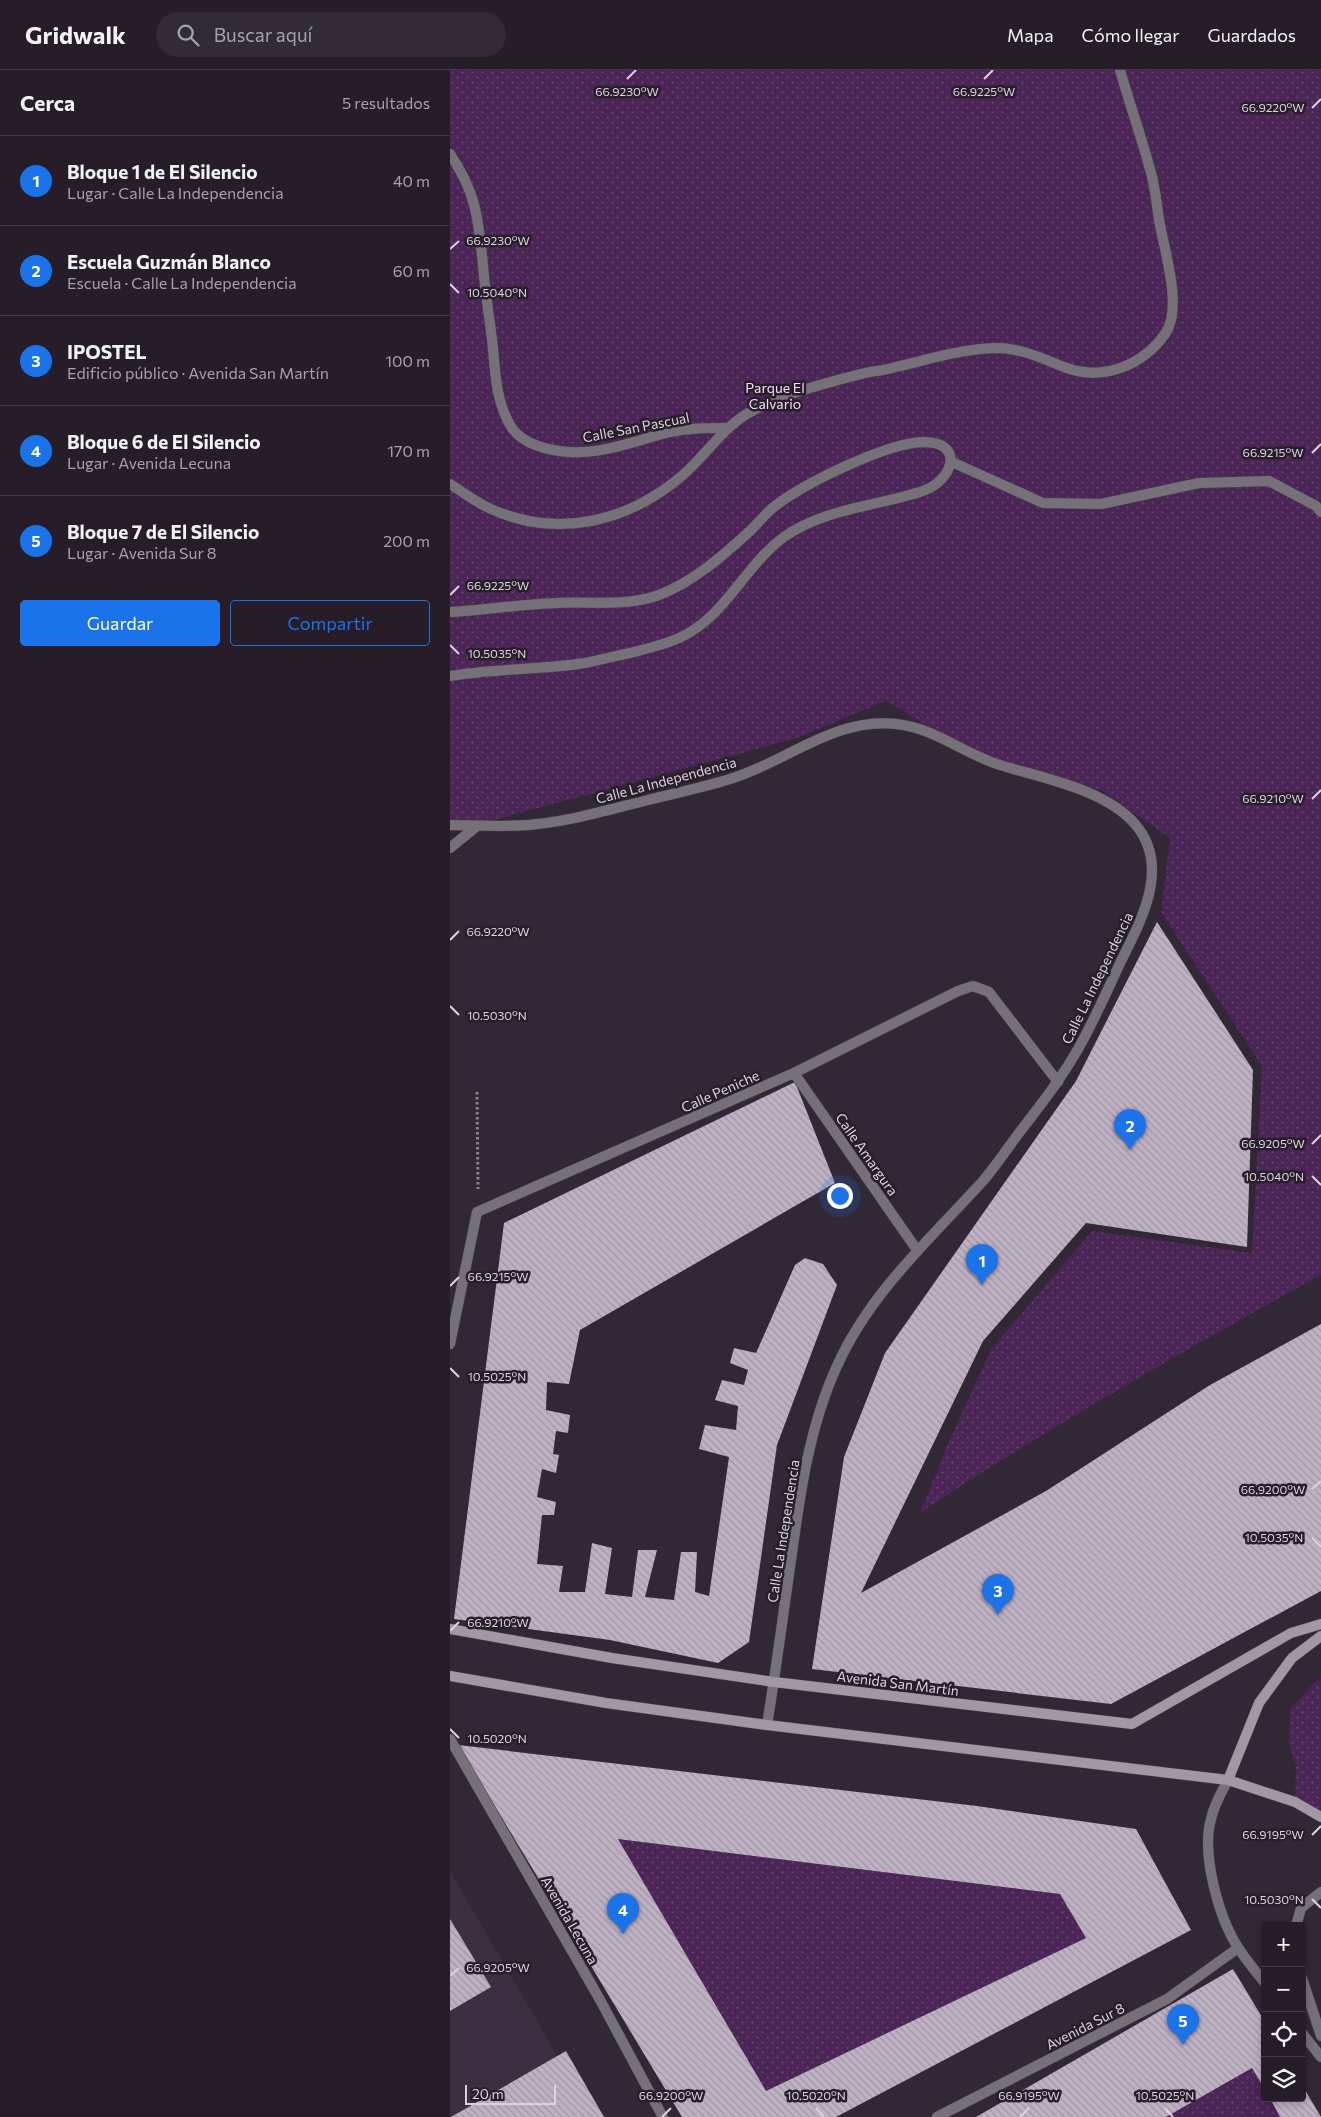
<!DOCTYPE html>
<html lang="es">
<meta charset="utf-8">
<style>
:root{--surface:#261d28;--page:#322a34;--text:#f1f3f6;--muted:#a4a2a8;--line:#423b45;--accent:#1a73e8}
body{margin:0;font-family:Commissioner,sans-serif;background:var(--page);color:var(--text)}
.controls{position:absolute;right:15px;bottom:15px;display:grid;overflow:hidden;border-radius:5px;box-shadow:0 2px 8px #0003}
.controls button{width:45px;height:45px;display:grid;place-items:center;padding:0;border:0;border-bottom:1px solid var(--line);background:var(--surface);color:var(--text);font:25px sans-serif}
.scale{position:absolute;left:15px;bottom:12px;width:91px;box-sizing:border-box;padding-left:5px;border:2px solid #dbd4de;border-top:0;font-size:14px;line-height:18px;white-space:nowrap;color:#dbd4de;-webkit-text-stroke:4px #281e2b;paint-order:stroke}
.you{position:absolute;left:389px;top:1125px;width:18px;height:18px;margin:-12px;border:4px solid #fff;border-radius:50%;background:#1a73e8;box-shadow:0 0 0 8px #1a73e833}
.badge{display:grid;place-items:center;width:32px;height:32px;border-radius:50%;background:var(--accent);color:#fff;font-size:16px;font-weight:700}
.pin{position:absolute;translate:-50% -41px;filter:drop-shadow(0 1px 2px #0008)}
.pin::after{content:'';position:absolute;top:26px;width:18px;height:15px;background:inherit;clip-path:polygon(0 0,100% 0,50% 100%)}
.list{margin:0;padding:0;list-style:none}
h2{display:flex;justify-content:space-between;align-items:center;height:65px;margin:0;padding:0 20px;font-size:21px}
h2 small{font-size:16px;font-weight:400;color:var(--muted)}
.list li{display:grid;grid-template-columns:32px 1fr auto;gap:15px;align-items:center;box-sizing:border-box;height:90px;padding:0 20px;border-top:1px solid var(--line)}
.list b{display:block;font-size:19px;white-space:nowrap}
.list p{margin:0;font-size:16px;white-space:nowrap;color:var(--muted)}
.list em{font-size:16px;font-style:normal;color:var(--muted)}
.actions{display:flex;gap:10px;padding:15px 20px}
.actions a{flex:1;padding:11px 0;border:1px solid var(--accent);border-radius:5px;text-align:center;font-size:18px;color:var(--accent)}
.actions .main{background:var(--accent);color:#fff}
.icon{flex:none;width:28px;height:28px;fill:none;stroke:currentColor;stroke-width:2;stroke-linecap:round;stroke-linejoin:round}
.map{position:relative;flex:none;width:871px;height:2047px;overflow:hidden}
header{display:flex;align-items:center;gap:30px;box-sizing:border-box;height:70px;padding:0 25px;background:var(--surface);border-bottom:1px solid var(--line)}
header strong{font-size:24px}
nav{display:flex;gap:28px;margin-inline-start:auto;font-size:18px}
.search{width:350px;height:45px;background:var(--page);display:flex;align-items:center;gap:12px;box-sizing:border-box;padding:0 18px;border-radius:28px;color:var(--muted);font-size:19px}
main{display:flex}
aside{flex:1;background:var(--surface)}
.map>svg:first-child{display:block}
</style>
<header>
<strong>Gridwalk</strong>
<div class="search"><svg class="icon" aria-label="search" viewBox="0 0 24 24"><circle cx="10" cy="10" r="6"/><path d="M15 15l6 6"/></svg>Buscar aquí</div>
<nav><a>Mapa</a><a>Cómo llegar</a><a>Guardados</a></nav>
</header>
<main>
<aside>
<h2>Cerca<small>5 resultados</small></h2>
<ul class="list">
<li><span class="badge">1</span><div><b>Bloque 1 de El Silencio</b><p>Lugar · Calle La Independencia</p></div><em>40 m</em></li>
<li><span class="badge">2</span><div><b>Escuela Guzmán Blanco</b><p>Escuela · Calle La Independencia</p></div><em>60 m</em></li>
<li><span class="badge">3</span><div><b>IPOSTEL</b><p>Edificio público · Avenida San Martín</p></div><em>100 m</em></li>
<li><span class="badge">4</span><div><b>Bloque 6 de El Silencio</b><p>Lugar · Avenida Lecuna</p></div><em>170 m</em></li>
<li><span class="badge">5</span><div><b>Bloque 7 de El Silencio</b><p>Lugar · Avenida Sur 8</p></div><em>200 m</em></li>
</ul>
<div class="actions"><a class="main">Guardar</a><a>Compartir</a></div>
</aside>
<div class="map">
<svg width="871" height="2047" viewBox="0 0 871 2047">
<defs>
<pattern id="park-dots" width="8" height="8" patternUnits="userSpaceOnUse" patternTransform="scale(1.25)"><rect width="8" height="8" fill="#4a2556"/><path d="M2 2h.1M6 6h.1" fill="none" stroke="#64446e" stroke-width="1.8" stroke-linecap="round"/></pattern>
<pattern id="building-back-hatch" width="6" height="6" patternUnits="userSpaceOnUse" patternTransform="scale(1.25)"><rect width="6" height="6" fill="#beb1c3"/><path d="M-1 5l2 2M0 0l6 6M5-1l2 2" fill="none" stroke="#9f95a3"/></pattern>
</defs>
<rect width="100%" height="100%" fill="#322735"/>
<!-- built -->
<polygon fill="#3d2f42" points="0,1801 143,2047 0,2047"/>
<!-- park -->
<g fill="url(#park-dots)">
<path d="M 0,0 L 871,0 L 871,1205 C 735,1280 599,1357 470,1443 L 499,1371 L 542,1278 L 642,1161 L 802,1183 L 812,996 L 711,842 L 720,768 L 651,720 L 552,701 L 436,631 L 347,668 L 0,762 Z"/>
<polygon points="871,1609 871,1746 845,1732 846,1696 839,1673 840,1639 864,1613"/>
<polygon points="168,1769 610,1824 636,1868 316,2021"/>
<polygon points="802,1998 815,2020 815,2028 820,2028 830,2047 716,2047"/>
</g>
<!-- building -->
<g fill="url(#building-back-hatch)" fill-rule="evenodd">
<polygon points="707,852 803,1000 797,1177 636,1153 533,1271 411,1523 596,1421 760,1315 871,1254 871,1521 661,1634 362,1599 394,1387 435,1283 626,1011"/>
<polygon points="345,1012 385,1113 130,1260 119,1314 97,1312 96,1340 120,1345 118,1363 106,1361 103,1384 109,1385 106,1403 92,1399 87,1427 106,1432 104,1445 92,1445 87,1494 113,1496 109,1522 135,1522 142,1473 162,1478 155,1524 182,1527 188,1480 207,1480 195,1527 224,1530 231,1482 247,1482 245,1522 259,1526 279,1387 249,1379 255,1355 286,1360 288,1336 265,1330 272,1310 294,1315 298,1300 280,1293 284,1278 306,1283 345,1195 355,1188 373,1194 387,1215 327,1375 299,1572 268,1593 160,1570 4,1549 54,1153"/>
<path d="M 8,1675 L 527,1736 L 686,1759 L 741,1860 L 386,2047 L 232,2047 ZM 168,1769 L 610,1824 L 636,1868 L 316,2021 Z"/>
<polygon points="0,1849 41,1917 0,1941"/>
<polygon points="783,1899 815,1952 815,2020 802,1998 716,2047 526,2047"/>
<polygon points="116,1981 154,2047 1,2047"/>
<polygon points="852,2015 871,2047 830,2047 820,2028 852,2028"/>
</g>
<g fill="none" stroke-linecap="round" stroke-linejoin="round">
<defs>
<g id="street">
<path d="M 0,84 C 27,124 28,149 33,195 C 35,223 40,250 43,278 C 45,304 47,336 62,358 C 73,375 101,381 120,382 C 155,384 187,370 220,362 C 239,358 257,358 277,358"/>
<polyline points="502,392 593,433 651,434 749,413 819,411 866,436 871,442"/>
<path d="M 0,414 C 13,422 27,433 41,439 C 108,469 179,452 234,404 C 258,383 274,355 304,340 C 336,323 380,312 415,303 C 425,301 436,300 446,297 C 480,289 511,279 546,278 C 572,278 593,289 617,298 C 654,311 693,295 715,264 C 733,239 715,183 710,155 C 707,139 706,123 702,107 C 693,71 680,36 670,0"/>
<path d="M 0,542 C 36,540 72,534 107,533 C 140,531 177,537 209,525 C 243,512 274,485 301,460 C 309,452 316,443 325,436 C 355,413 438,372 475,372 C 516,373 502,411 473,421 C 428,436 375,438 334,467 C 295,495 275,548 229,568 C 213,575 196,579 180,583 C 165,586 150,590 135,593 C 91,600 45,598 0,606"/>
<path d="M 0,755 C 29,755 58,758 87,754 C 125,750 161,739 198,730 C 226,723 255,717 283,708 C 337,691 386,647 446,654 C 485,658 514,684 550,695 C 592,708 655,719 685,754 C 721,796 692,849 671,891 C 659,917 647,944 633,970 C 615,1004 592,1033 569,1063 C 557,1079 545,1097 532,1112 C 479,1170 420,1223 387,1296 C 359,1357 350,1424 341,1490 C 333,1545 326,1600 317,1655"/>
<polyline points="0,778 27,756"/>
<polyline points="344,1003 467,1180"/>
<polyline points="0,1274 27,1142 344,1003 508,921 523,916 539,922 608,1012"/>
<polyline points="0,1669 149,1928 213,2047"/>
<path d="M 778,1710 C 771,1723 764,1735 761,1749 C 751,1784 769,1849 789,1879 C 797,1891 806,1902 815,1913"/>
<polyline points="846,1856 851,1838 871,1822"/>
<polyline points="852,1908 871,1966"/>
<polyline points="852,1963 871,1987"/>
<polyline points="487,2047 717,1929 788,1878"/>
</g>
<g id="secondary">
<polyline points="0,1559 162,1588 324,1612 682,1654 841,1563 871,1554"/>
<polyline points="0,1606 156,1633 317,1655 778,1710 845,1732 871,1747"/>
<polyline points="778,1710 809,1633 842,1588 871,1566"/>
</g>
</defs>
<!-- street casing -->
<use href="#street" stroke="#4d4350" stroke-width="11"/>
<!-- secondary casing -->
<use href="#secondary" stroke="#4d4350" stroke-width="11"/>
<!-- path -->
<polyline stroke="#8c838f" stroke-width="3" stroke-dasharray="2.5 2.5" stroke-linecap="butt" points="27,1022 28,1119"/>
<!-- street -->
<use href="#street" stroke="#767178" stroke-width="10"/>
<!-- secondary -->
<use href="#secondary" stroke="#a198a4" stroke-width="10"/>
</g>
<!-- ticks -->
<path fill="none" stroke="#dbd4de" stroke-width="2" d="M 177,9 L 186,0M 534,9 L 543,0M 862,38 L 871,29M 0,179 L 9,171M 0,214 L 9,223M 862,383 L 871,374M 0,525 L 9,516M 0,575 L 9,584M 862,729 L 871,720M 0,870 L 9,861M 0,936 L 9,945M 862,1074 L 871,1065M 862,1106 L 871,1115M 0,1216 L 9,1207M 0,1298 L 9,1307M 862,1419 L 871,1411M 862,1468 L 871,1477M 0,1561 L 9,1552M 0,1659 L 9,1668M 862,1765 L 871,1756M 862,1829 L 871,1838M 0,1906 L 9,1898M 366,2038 L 374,2047M 715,2038 L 723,2047M 212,2047 L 221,2038M 570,2047 L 579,2038"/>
<g text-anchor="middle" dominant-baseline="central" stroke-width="5" stroke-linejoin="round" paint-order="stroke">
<!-- park labels -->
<g font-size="14" fill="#f5d8ff" stroke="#281e2b">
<text x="325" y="317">Parque El<tspan x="325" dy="16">Calvario</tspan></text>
</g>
<!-- street labels -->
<g font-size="14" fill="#dbd4de" stroke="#281e2b">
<text transform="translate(186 357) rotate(-11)">Calle San Pascual</text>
<text transform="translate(216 710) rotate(-15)">Calle La Independencia</text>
<text transform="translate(647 908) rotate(-64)">Calle La Independencia</text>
<text transform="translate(270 1021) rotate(-24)">Calle Peniche</text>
<text transform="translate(417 1084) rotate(55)">Calle Amargura</text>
<text transform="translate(333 1461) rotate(-81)">Calle La Independencia</text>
<text transform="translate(448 1613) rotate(7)">Avenida San Martín</text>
<text transform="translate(120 1850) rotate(60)">Avenida Lecuna</text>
<text transform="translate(635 1956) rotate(-27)">Avenida Sur 8</text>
</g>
</g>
<g font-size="12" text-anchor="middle" fill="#dbd4de" stroke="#281e2b" stroke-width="5" stroke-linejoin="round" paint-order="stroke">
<text x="177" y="26">66.9230°W</text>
<text x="534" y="26">66.9225°W</text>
<text x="823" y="42">66.9220°W</text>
<text x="48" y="175">66.9230°W</text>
<text x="47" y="227">10.5040°N</text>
<text x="823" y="387">66.9215°W</text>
<text x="48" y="520">66.9225°W</text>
<text x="47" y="588">10.5035°N</text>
<text x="823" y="733">66.9210°W</text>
<text x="48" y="866">66.9220°W</text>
<text x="47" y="950">10.5030°N</text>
<text x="823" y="1078">66.9205°W</text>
<text x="824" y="1111">10.5040°N</text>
<text x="48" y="1211">66.9215°W</text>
<text x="47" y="1311">10.5025°N</text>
<text x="823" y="1424">66.9200°W</text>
<text x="824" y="1472">10.5035°N</text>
<text x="48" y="1557">66.9210°W</text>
<text x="47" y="1673">10.5020°N</text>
<text x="823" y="1769">66.9195°W</text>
<text x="824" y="1834">10.5030°N</text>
<text x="48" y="1902">66.9205°W</text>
<text x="366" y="2030">10.5020°N</text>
<text x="715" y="2030">10.5025°N</text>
<text x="221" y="2030">66.9200°W</text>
<text x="579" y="2030">66.9195°W</text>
</g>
</svg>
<div class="controls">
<button>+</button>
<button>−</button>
<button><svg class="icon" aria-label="locate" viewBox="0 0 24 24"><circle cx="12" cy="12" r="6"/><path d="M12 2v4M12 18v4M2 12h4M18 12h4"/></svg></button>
<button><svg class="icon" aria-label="layers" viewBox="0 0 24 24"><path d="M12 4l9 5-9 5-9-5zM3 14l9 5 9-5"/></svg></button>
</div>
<div class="scale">20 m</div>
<div class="you"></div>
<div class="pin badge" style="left:532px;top:1215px">1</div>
<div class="pin badge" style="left:680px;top:1080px">2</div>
<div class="pin badge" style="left:548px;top:1545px">3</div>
<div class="pin badge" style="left:173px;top:1864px">4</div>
<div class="pin badge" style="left:733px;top:1975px">5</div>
</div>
</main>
